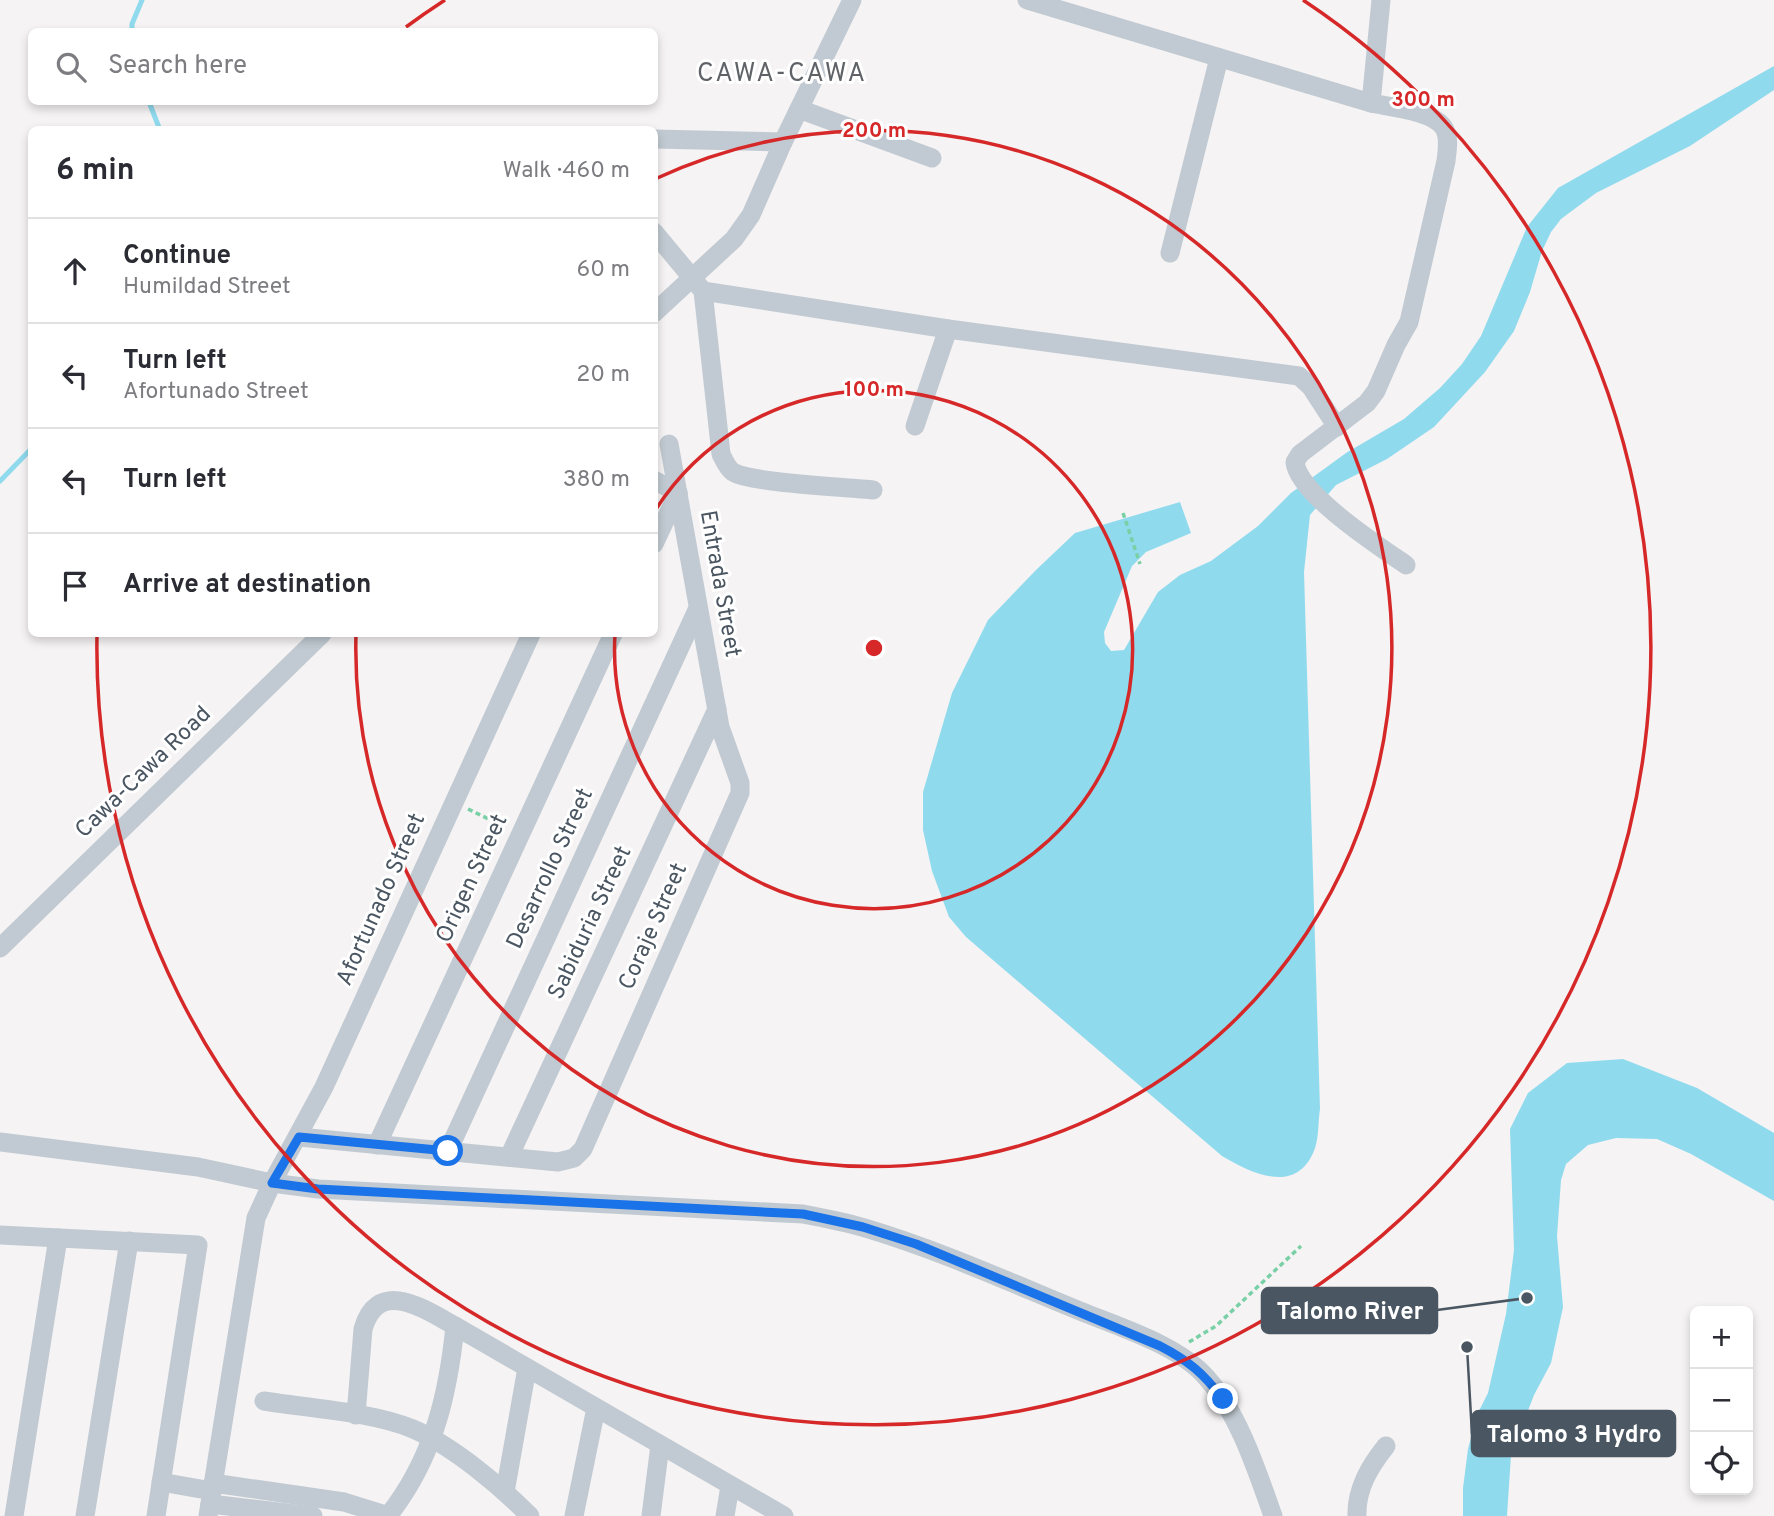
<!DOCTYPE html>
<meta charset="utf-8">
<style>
:root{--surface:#fff;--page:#f7f7f7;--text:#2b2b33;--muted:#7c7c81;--line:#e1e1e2}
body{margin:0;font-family:Overpass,sans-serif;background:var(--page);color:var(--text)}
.controls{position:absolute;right:21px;bottom:21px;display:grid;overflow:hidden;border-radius:10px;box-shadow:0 4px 10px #0003}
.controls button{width:63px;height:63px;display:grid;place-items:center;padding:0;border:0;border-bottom:2px solid var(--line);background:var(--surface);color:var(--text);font:35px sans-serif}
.stop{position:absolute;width:21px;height:21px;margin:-16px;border:5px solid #1a73e8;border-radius:50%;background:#fff}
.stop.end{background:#1a73e8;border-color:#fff;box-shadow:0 2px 7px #0008}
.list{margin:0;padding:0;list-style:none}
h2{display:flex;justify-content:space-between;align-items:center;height:91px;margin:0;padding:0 28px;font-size:30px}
h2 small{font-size:23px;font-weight:400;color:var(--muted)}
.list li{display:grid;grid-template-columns:46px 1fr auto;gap:21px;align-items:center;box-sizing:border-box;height:105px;padding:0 28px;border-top:2px solid var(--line)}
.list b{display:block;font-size:26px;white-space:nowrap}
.list p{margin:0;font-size:23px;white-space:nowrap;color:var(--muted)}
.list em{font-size:23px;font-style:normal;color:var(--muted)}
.icon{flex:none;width:38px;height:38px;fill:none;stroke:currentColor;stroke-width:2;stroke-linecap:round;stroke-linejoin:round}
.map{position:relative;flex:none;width:1774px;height:1516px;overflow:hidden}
.search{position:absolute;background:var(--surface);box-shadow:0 4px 10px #0003;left:28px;top:28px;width:630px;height:77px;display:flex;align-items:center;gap:18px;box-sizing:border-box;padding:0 24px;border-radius:10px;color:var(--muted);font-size:26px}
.panel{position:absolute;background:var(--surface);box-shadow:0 4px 10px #0003;left:28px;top:126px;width:630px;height:511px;border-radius:10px}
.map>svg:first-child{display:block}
</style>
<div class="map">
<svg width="1774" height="1516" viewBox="0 0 1774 1516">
<rect width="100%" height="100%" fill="#f5f3f3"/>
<!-- water -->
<g fill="#90daee">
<path d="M 1774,66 L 1774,90 L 1690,146 L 1596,193 L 1561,219 L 1551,232 L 1542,251 L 1530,292 L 1514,331 L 1485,372 L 1434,427 L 1387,459 L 1336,485 L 1310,515 L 1304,572 L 1320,1109 C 1318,1121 1319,1136 1315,1148 C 1298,1196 1252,1174 1222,1156 L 966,937 L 949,917 L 932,871 L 923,830 L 923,792 L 952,693 L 988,620 L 1036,570 L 1075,533 L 1180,502 L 1191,533 L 1146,552 L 1132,566 L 1104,632 L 1105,643 L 1111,651 L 1124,650 L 1158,592 L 1180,575 L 1211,561 L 1258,526 L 1291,493 L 1346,453 L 1404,419 L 1440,388 L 1462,364 L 1481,336 L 1527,227 L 1558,188 Z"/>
<polygon points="1623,1059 1697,1088 1774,1133 1774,1201 1691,1154 1657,1139 1616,1138 1588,1145 1566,1164 1561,1180 1557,1236 1563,1307 1551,1363 1534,1395 1511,1455 1507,1516 1463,1516 1463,1488 1468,1449 1477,1415 1488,1393 1506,1314 1514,1250 1510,1129 1528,1093 1567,1063"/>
</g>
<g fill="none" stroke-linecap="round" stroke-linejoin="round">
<!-- stream -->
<g stroke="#90daee" stroke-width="5">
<polyline points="132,32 132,24 142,0"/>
<polyline points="149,102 160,130"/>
<polyline points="0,481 32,448"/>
</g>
<!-- path -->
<g stroke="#7ad0a6" stroke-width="3.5" stroke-dasharray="5 3.5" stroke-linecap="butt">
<polyline points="1123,513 1140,564"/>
<polyline points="468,809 505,827"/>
<polyline points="1189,1342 1216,1326 1301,1246"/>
</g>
<!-- minor -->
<g stroke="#c1cad2" stroke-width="19">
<path d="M 1027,0 L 1371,103 C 1390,107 1434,111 1444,128 C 1450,138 1447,151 1446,161 L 1409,322 L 1396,345 L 1376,391 L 1367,403 L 1300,454 L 1295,462 C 1298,494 1380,547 1406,565"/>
<polyline points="1371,103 1381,0"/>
<polyline points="799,109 932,158"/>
<polyline points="654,139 783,142"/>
<path d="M 654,232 L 703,291 L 721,454 C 724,460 727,468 733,472 C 750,483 847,487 873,490"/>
<polyline points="1170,253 1219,58"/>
<polyline points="703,291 948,329 1299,376 1311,387 1337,427"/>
<polyline points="654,313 734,239 751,215 783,142 852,0"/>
<polyline points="915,426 948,329"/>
<polyline points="654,480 678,493"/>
<polyline points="654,544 678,493"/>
<polyline points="0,948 322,634"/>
<polyline points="299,1137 558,1162 574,1158 583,1149 740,793 740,783 720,727 669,444"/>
<path d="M 0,1142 L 198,1167 L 272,1183 L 318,1189 L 803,1214 C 824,1218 845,1222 865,1228 C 939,1250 1009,1282 1080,1311 C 1119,1327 1178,1345 1206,1377 C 1239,1414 1257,1471 1273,1516"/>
<polyline points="377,1145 613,634"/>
<polyline points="448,1151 698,608"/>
<polyline points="509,1157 717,709"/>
<polyline points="0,1235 198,1245 156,1516"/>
<path d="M 264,1401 C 307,1408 373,1412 413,1429 C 453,1446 499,1485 530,1516"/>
<path d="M 356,1415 L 363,1329 C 378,1277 424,1309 455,1326 L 784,1516"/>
<polyline points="161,1482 212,1491"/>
<polyline points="213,1483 344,1502 389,1516"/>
<polyline points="505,1492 527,1368"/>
<polyline points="210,1504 313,1516"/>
<polyline points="14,1516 58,1238"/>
<polyline points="85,1516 129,1241"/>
<polyline points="208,1516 256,1218 272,1183 324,1087 531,634"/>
<path d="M 388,1516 C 433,1459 448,1396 455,1326"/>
<polyline points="574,1516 596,1408"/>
<polyline points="651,1516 660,1445"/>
<polyline points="725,1516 730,1486"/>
<path d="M 1357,1516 C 1356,1489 1370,1466 1386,1446"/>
</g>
</g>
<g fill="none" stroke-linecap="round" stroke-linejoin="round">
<!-- route -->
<path stroke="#1a73e8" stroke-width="9" d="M 448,1151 L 299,1137 L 272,1183 L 318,1189 L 803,1214 L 863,1227 L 916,1244 L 1160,1346 C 1189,1361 1203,1373 1223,1399"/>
</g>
<!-- distance rings -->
<g fill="none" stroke="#d62828" stroke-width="3.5">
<path d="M656 509A259 259 0 1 1 615 634"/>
<path d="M655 179A518 518 0 1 1 356 634"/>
<path d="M406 27A777 777 0 0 1 445 0M1303 0A777 777 0 1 1 97 634"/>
</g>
<g text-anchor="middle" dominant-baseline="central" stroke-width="6" stroke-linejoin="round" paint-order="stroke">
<!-- street labels -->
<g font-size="23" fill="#4a5661" stroke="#fff">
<text transform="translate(719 584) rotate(80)">Entrada Street</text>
<text transform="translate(144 773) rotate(-44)">Cawa-Cawa Road</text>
<text transform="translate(551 869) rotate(-65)">Desarrollo Street</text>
<text transform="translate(473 879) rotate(-65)">Origen Street</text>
<text transform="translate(382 900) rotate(-66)">Afortunado Street</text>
<text transform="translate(591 923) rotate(-65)">Sabiduria Street</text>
<text transform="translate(654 927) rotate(-66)">Coraje Street</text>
</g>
<!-- quarter labels -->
<g font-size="26" letter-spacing="2" fill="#5f6368" stroke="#fff">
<text x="782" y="74">CAWA-CAWA</text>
</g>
</g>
<circle cx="874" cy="648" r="10" fill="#d62828" stroke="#fff" stroke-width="3.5"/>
<g font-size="21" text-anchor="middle" font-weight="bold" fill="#d62828" stroke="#fff" stroke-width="6" stroke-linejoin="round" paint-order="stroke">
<text x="1423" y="106">300 m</text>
<text x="874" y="137">200 m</text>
<text x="874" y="396">100 m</text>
</g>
<!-- callouts -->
<path fill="none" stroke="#4a5661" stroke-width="2.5" d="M1527 1298L1437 1310M1467 1347L1472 1434"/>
<g fill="#4a5661" stroke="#fff" stroke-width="2.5">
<circle cx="1527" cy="1298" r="7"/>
<circle cx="1467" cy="1347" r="7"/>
</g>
<g fill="#4a5661" stroke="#4a5661" stroke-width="2.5">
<rect x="1262" y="1288" width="175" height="45" rx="7"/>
<rect x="1472" y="1411" width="203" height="45" rx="7"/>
</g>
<g font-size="24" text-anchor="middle" font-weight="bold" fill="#fff">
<text x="1350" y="1319">Talomo River</text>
<text x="1574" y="1442">Talomo 3 Hydro</text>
</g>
</svg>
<div class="controls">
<button>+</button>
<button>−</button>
<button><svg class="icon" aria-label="locate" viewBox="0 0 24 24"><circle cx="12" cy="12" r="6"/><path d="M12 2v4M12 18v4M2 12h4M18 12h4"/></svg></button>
</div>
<div class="stop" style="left:448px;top:1151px"></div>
<div class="stop end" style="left:1223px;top:1399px"></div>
<div class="search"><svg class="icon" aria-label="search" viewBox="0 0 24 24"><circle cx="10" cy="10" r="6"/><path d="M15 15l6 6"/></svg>Search here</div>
<section class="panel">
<h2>6 min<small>Walk · 460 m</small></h2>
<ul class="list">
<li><svg class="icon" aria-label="ahead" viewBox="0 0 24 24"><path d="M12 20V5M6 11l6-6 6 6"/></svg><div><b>Continue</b><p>Humildad Street</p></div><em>60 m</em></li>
<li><svg class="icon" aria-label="left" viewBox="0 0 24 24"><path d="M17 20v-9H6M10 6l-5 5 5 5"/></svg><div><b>Turn left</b><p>Afortunado Street</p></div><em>20 m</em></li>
<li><svg class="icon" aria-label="left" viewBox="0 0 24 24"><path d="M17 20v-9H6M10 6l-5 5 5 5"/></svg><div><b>Turn left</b></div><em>380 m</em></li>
<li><svg class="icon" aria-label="arrive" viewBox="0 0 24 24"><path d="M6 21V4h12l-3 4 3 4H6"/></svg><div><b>Arrive at destination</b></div></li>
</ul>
</section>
</div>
